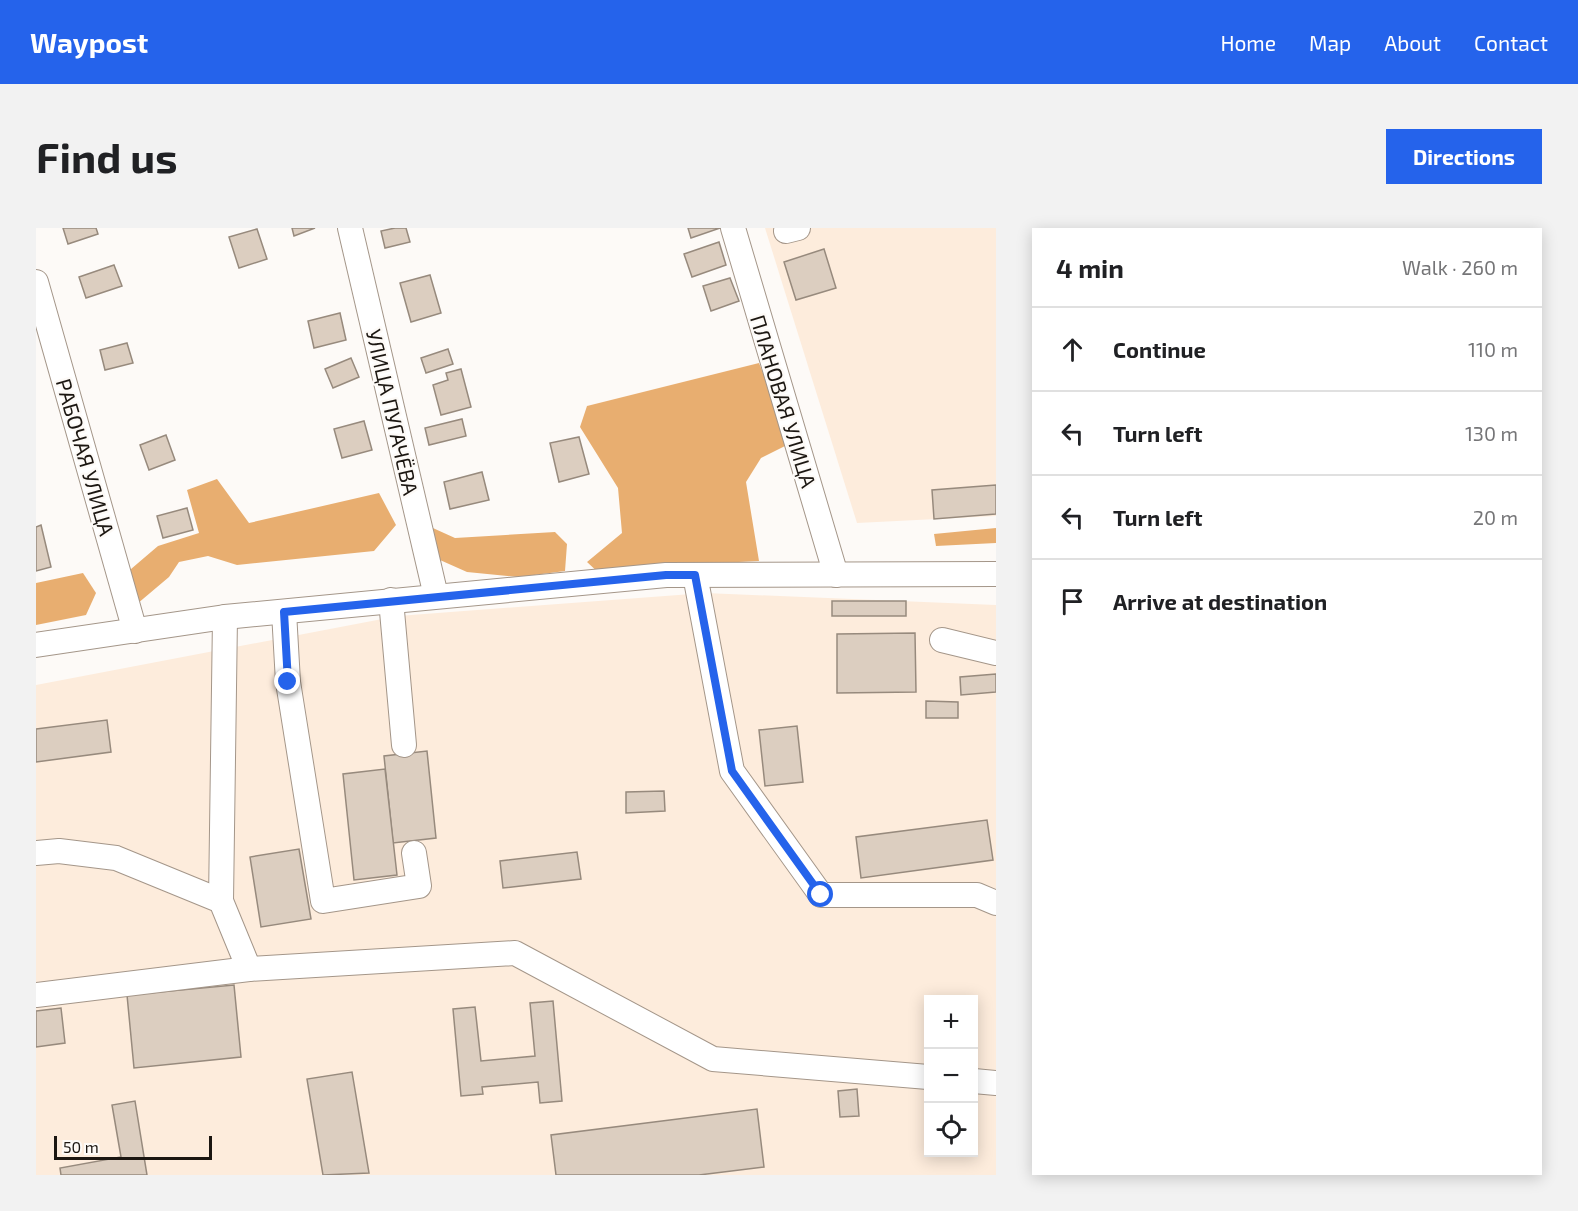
<!DOCTYPE html>
<meta charset="utf-8">
<style>
:root{--surface:#fff;--page:#f2f2f2;--text:#202124;--muted:#757577;--line:#e0e0e0;--accent:#2563eb}
body{margin:0;font-family:"Exo 2",sans-serif;background:var(--page);color:var(--text)}
.controls{position:absolute;right:18px;bottom:18px;display:grid;overflow:hidden;border-radius:0px;box-shadow:0 3px 15px #0003}
.controls button{width:54px;height:54px;display:grid;place-items:center;padding:0;border:0;border-bottom:2px solid var(--line);background:var(--surface);color:var(--text);font:30px sans-serif}
.scale{position:absolute;left:18px;bottom:15px;width:158px;box-sizing:border-box;padding-left:6px;border:3px solid #1b1611;border-top:0;font-size:16px;line-height:21px;white-space:nowrap;color:#1b1611;-webkit-text-stroke:4px #fdfaf7;paint-order:stroke}
.stop{position:absolute;width:18px;height:18px;margin:-14px;border:4px solid #2563eb;border-radius:50%;background:#fff}
.stop.end{background:#2563eb;border-color:#fff;box-shadow:0 2px 6px #0008}
.list{margin:0;padding:0;list-style:none}
h2{display:flex;justify-content:space-between;align-items:center;height:78px;margin:0;padding:0 24px;font-size:26px}
h2 small{font-size:20px;font-weight:400;color:var(--muted)}
.list li{display:grid;grid-template-columns:39px 1fr auto;gap:18px;align-items:center;box-sizing:border-box;height:84px;padding:0 24px;border-top:2px solid var(--line)}
.list b{display:block;font-size:22px;white-space:nowrap}
.list em{font-size:20px;font-style:normal;color:var(--muted)}
.icon{flex:none;width:33px;height:33px;fill:none;stroke:currentColor;stroke-width:2;stroke-linecap:round;stroke-linejoin:round}
.map{position:relative;flex:none;width:960px;height:947px;overflow:hidden;border-radius:0px}
header{display:flex;align-items:center;gap:36px;box-sizing:border-box;height:84px;padding:0 30px;background:var(--accent);color:#fff}
header strong{font-size:28px}
nav{display:flex;gap:33px;margin-inline-start:auto;font-size:21px}
.intro{display:flex;align-items:center;justify-content:space-between;box-sizing:border-box;height:144px;padding:0 36px}
h1{margin:0;font-size:42px}
.button{padding:15px 27px;border-radius:0px;background:var(--accent);color:#fff;font-size:21px;font-weight:700}
main{display:flex;gap:36px;padding:0 36px}
aside{flex:1;background:var(--surface);border-radius:0px;box-shadow:0 3px 15px #0003}
.map>svg:first-child{display:block}
</style>
<header>
<strong>Waypost</strong>
<nav><a>Home</a><a>Map</a><a>About</a><a>Contact</a></nav>
</header>
<div class="intro"><h1>Find us</h1><a class="button">Directions</a></div>
<main>
<div class="map">
<svg width="960" height="947" viewBox="0 0 960 947">
<rect width="100%" height="100%" fill="#fdfaf7"/>
<!-- built -->
<g fill="#fdecdc" fill-rule="evenodd">
<polygon points="729,0 960,0 960,288 821,295"/>
<path d="M 669,365 L 960,377 L 960,947 L 0,947 L 0,457 L 362,388 ZM 892,772 L 938,772 L 938,924 L 892,924 Z"/>
</g>
<!-- forest -->
<g fill="#e8ae70">
<polygon points="723,135 755,215 725,230 710,254 723,333 602,339 566,348 551,334 586,305 582,260 544,199 551,178"/>
<polygon points="181,251 213,295 343,265 360,297 338,323 201,337 172,328 143,334 133,349 101,376 88,347 122,318 163,305 151,262"/>
<polygon points="388,296 419,310 519,304 531,316 529,343 483,349 431,344 395,328"/>
<polygon points="960,300 960,315 900,318 898,306"/>
<polygon points="47,345 60,365 50,387 0,397 0,355"/>
</g>
<!-- building -->
<g fill="#dccec0" stroke="#978a7d" stroke-width="1.5">
<polygon points="27,0 60,0 62,6 32,16"/>
<polygon points="256,0 279,0 258,8"/>
<polygon points="359,0 370,0 374,14 349,20 345,3"/>
<polygon points="652,0 684,0 655,10"/>
<polygon points="221,1 231,31 203,40 193,9"/>
<polygon points="683,14 690,37 656,49 648,26"/>
<polygon points="788,21 800,60 760,72 748,34"/>
<polygon points="78,37 86,58 50,70 43,49"/>
<polygon points="394,47 405,85 375,94 364,55"/>
<polygon points="694,50 703,73 675,83 667,58"/>
<polygon points="304,85 310,112 278,120 272,93"/>
<polygon points="91,115 97,135 69,142 64,122"/>
<polygon points="412,121 417,136 390,145 385,130"/>
<polygon points="315,130 323,149 297,160 289,141"/>
<polygon points="425,141 435,179 405,187 397,157 412,152 410,145"/>
<polygon points="426,191 430,208 393,217 389,200"/>
<polygon points="328,193 336,222 306,230 298,201"/>
<polygon points="130,207 139,232 113,242 104,217"/>
<polygon points="543,209 553,246 523,254 514,215"/>
<polygon points="446,244 453,272 414,281 408,254"/>
<polygon points="960,257 960,286 898,291 896,262"/>
<polygon points="151,280 157,302 127,310 121,288"/>
<polygon points="5,297 15,339 0,343 0,299"/>
<rect x="796" y="373" width="74" height="15"/>
<polygon points="879,405 880,464 801,465 801,406"/>
<polygon points="960,446 960,464 925,467 924,449"/>
<polygon points="890,473 922,474 922,490 890,490"/>
<polygon points="71,492 75,524 0,534 0,501"/>
<polygon points="761,498 767,554 729,558 723,502"/>
<polygon points="391,523 400,610 357,615 348,528"/>
<polygon points="349,541 361,647 318,652 307,546"/>
<polygon points="628,563 629,583 590,585 590,564"/>
<polygon points="951,592 957,632 825,650 820,609"/>
<polygon points="263,621 275,691 225,699 214,629"/>
<polygon points="541,624 545,651 467,660 464,633"/>
<polygon points="198,757 205,829 98,840 91,767"/>
<polygon points="517,773 526,873 504,875 502,854 446,859 447,866 425,868 417,781 439,779 445,833 499,828 494,775"/>
<polygon points="25,780 29,815 0,819 0,783"/>
<polygon points="316,844 333,945 287,947 271,851"/>
<polygon points="821,861 823,888 804,889 802,863"/>
<polygon points="99,873 111,947 25,947 24,940 85,929 76,877"/>
<polygon points="721,881 728,939 663,947 520,947 515,907"/>
</g>
<g fill="none" stroke-linecap="round" stroke-linejoin="round">
<defs>
<g id="minor">
<polyline points="314,0 400,368"/>
<polyline points="697,0 800,347"/>
<polyline points="750,3 762,0"/>
<polyline points="0,54 99,403"/>
<polyline points="659,347 696,543 785,667 941,667 960,675"/>
<polyline points="355,372 368,517"/>
<polyline points="248,384 252,454 287,673 383,658 378,625"/>
<polyline points="906,412 960,425"/>
<polyline points="0,417 189,389 630,347 960,346"/>
<polyline points="0,625 23,623 80,630 185,673 213,741"/>
<polyline points="185,673 189,389"/>
<polyline points="0,767 213,741 479,725 677,831 892,849"/>
<polyline points="938,853 960,855"/>
</g>
</defs>
<!-- minor casing -->
<use href="#minor" stroke="#a49689" stroke-width="26"/>
<!-- minor -->
<use href="#minor" stroke="#fff" stroke-width="24"/>
</g>
<g fill="none" stroke-linecap="round" stroke-linejoin="round">
<!-- route -->
<polyline stroke="#2563eb" stroke-width="8" points="252,454 248,384 630,347 659,347 696,543 785,667"/>
</g>
<g text-anchor="middle" dominant-baseline="central" stroke-width="4.5" stroke-linejoin="round" paint-order="stroke">
<!-- street labels -->
<g font-size="21" fill="#1b1611" stroke="#fdfaf7">
<text transform="translate(748 173) rotate(73)">ПЛАНОВАЯ УЛИЦА</text>
<text transform="translate(357 184) rotate(77)">УЛИЦА ПУГАЧЁВА</text>
<text transform="translate(50 229) rotate(74)">РАБОЧАЯ УЛИЦА</text>
</g>
</g>
</svg>
<div class="controls">
<button>+</button>
<button>−</button>
<button><svg class="icon" aria-label="locate" viewBox="0 0 24 24"><circle cx="12" cy="12" r="6"/><path d="M12 2v4M12 18v4M2 12h4M18 12h4"/></svg></button>
</div>
<div class="scale">50 m</div>
<div class="stop" style="left:785px;top:667px"></div>
<div class="stop end" style="left:252px;top:454px"></div>
</div>
<aside>
<h2>4 min<small>Walk · 260 m</small></h2>
<ul class="list">
<li><svg class="icon" aria-label="ahead" viewBox="0 0 24 24"><path d="M12 20V5M6 11l6-6 6 6"/></svg><div><b>Continue</b></div><em>110 m</em></li>
<li><svg class="icon" aria-label="left" viewBox="0 0 24 24"><path d="M17 20v-9H6M10 6l-5 5 5 5"/></svg><div><b>Turn left</b></div><em>130 m</em></li>
<li><svg class="icon" aria-label="left" viewBox="0 0 24 24"><path d="M17 20v-9H6M10 6l-5 5 5 5"/></svg><div><b>Turn left</b></div><em>20 m</em></li>
<li><svg class="icon" aria-label="arrive" viewBox="0 0 24 24"><path d="M6 21V4h12l-3 4 3 4H6"/></svg><div><b>Arrive at destination</b></div></li>
</ul>
</aside>
</main>
